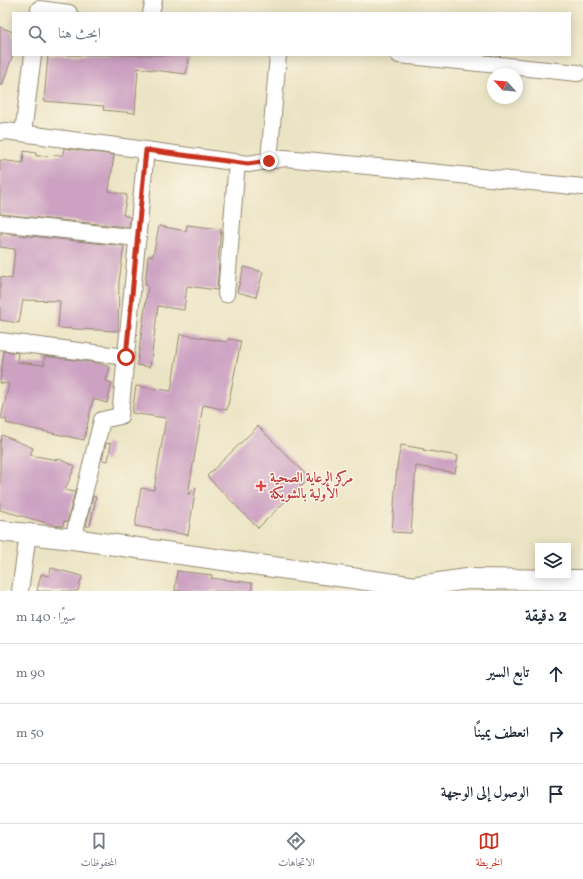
<!DOCTYPE html>
<html lang="ar">
<meta charset="utf-8">
<style>
:root{--surface:#fff;--page:#f2f2f3;--text:#1f2937;--muted:#747a83;--line:#e0e1e3;--accent:#c8321e}
body{margin:0;font-family:Vollkorn,Amiri,serif;background:var(--page);color:var(--text);direction:rtl}
.controls{position:absolute;right:12px;bottom:12px;display:grid;overflow:hidden;border-radius:0px;box-shadow:0 2px 10px #0003}
.controls button{width:36px;height:36px;display:grid;place-items:center;padding:0;border:0;border-bottom:1px solid var(--line);background:var(--surface);color:var(--text);font:20px sans-serif}
.compass{position:absolute;left:487px;top:68px;width:36px;height:36px;border-radius:50%;background:var(--surface);box-shadow:0 2px 10px #0003;rotate:296deg}
.stop{position:absolute;width:12px;height:12px;margin:-9px;border:3px solid #c8321e;border-radius:50%;background:#fff}
.stop.end{background:#c8321e;border-color:#fff;box-shadow:0 1px 4px #0008}
.list{margin:0;padding:0;list-style:none}
h2{display:flex;justify-content:space-between;align-items:center;height:52px;margin:0;padding:0 16px;font-size:17px}
h2 small{font-size:13px;font-weight:400;color:var(--muted)}
.list li{display:grid;grid-template-columns:26px 1fr auto;gap:12px;align-items:center;box-sizing:border-box;height:60px;padding:0 16px;border-top:1px solid var(--line)}
.list b{display:block;font-size:15px;white-space:nowrap}
.list em{font-size:13px;font-style:normal;color:var(--muted)}
.icon{flex:none;width:22px;height:22px;fill:none;stroke:currentColor;stroke-width:2;stroke-linecap:round;stroke-linejoin:round}
.map{position:relative;flex:none;width:583px;height:591px;overflow:hidden;direction:ltr}
.search{position:absolute;background:var(--surface);box-shadow:0 2px 10px #0003;left:12px;right:12px;top:12px;height:44px;display:flex;align-items:center;gap:10px;box-sizing:border-box;padding:0 14px;border-radius:0px;color:var(--muted);font-size:15px}
.sheet{height:232px;background:var(--surface)}
nav{display:flex;justify-content:space-around;align-items:center;box-sizing:border-box;height:56px;border-top:1px solid var(--line);background:var(--surface);font-size:11px;color:var(--muted)}
nav a{display:grid;justify-items:center;gap:2px}
nav .on{color:var(--accent)}
.map>svg:first-child{display:block}
</style>
<div class="map">
<svg width="583" height="591" viewBox="0 0 583 591">
<rect width="100%" height="100%" fill="#fcf5e5"/>
<filter id="ink" filterUnits="userSpaceOnUse"><feTurbulence type="fractalNoise" baseFrequency=".025" numOctaves="2"/><feDisplacementMap in="SourceGraphic" scale="8" xChannelSelector="R" yChannelSelector="G"/><feConvolveMatrix kernelMatrix="1 2 1 2 8 2 1 2 1" color-interpolation-filters="sRGB"/></filter>
<filter id="wash" filterUnits="userSpaceOnUse"><feTurbulence type="fractalNoise" baseFrequency=".012" numOctaves="4" result="noise"/><feDisplacementMap in="SourceGraphic" scale="16" xChannelSelector="R" yChannelSelector="G"/><feGaussianBlur stdDeviation="0.9" result="paint"/><feColorMatrix in="noise" values="0 0 0 0 0 0 0 0 0 0 0 0 0 0 0 0 0 1.4 0 .05"/><feComposite in="paint" operator="in"/></filter>
<g filter="url(#wash)">
<rect width="100%" height="100%" fill="#ebe4c4"/>
<g id="blocks">
<!-- building -->
<g fill="#cca1c2">
<polygon points="0,27 13,32 13,54 2,86 0,85"/>
<polygon points="48,55 190,55 186,74 138,68 135,113 103,110 104,106 44,101"/>
<polygon points="64,148 114,155 109,191 127,195 123,215 130,217 129,227 0,214 0,160 23,163 24,151 36,153 36,156 63,155"/>
<polygon points="187,225 221,229 218,261 219,261 217,290 187,286 184,310 158,306 150,367 137,365 148,286 145,285 148,256 153,256 159,226 186,231"/>
<polygon points="0,233 124,246 119,282 118,331 58,328 60,301 23,300 19,323 0,320 0,277 12,279 15,249 0,247"/>
<polygon points="244,267 263,272 256,297 237,292"/>
<polygon points="180,334 227,342 228,339 241,341 227,410 203,405 188,495 196,487 188,535 135,526 141,488 154,490 166,418 132,413 136,386 171,391"/>
<polygon points="4,351 18,353 17,362 44,365 45,356 97,363 110,367 106,381 112,383 107,403 93,399 84,440 6,423 7,420 1,418 9,384 0,383"/>
<polygon points="258,426 309,478 258,528 207,476"/>
<polygon points="2,435 33,448 30,455 58,460 59,459 75,466 65,490 75,492 67,522 64,521 63,526 54,525 0,510 0,443"/>
<polygon points="106,443 111,444 108,461 102,460"/>
<polygon points="401,445 424,449 423,450 458,456 455,473 416,466 411,533 392,532 397,466"/>
<polygon points="93,496 96,497 90,526 86,526"/>
<polygon points="51,568 82,576 78,591 37,591 41,574 49,576"/>
<polygon points="177,571 212,575 211,578 252,583 252,591 175,591"/>
</g>
</g>
</g>
<g filter="url(#ink)">
<use href="#blocks" fill-opacity="0" stroke="#938771" stroke-width="1"/>
<g fill="none" stroke-linecap="round" stroke-linejoin="round">
<defs>
<g id="minor">
<polyline points="39,9 69,13"/>
<polyline points="151,13 154,0"/>
<polyline points="399,55 578,73"/>
<polyline points="0,132 6,131 248,164 285,158 583,187"/>
<polyline points="23,133 33,55"/>
<polyline points="269,161 278,55"/>
<polyline points="0,223 138,238"/>
<polyline points="226,294 237,162"/>
<polyline points="0,341 126,357"/>
<polyline points="73,539 102,420 120,416 146,150"/>
<polyline points="20,591 28,534"/>
</g>
<g id="tertiary">
<polyline points="0,531 73,539 416,587 434,591"/>
<polyline points="418,586 467,579 583,580"/>
</g>
</defs>
<!-- minor casing -->
<use href="#minor" stroke="#938771" stroke-width="18"/>
<!-- tertiary casing -->
<use href="#tertiary" stroke="#938771" stroke-width="22"/>
<!-- minor -->
<use href="#minor" stroke="#fff" stroke-width="16"/>
<!-- tertiary -->
<use href="#tertiary" stroke="#fff" stroke-width="20"/>
</g>
</g>
<g fill="none" stroke-linecap="round" stroke-linejoin="round" filter="url(#ink)">
<!-- route -->
<polyline stroke="#c8321e" stroke-width="5" points="126,357 146,150 248,164 269,161"/>
</g>
<!-- markers -->
<path fill="#e0444e" stroke="#fcf5e5" stroke-width="1.5" d="M259 480h4v4h4v4h-4v4h-4v-4h-4v-4h4z"/>
<g text-anchor="middle" dominant-baseline="central" stroke-width="3" stroke-linejoin="round" paint-order="stroke">
<!-- health labels -->
<g font-size="14" font-weight="bold" fill="#be3a42" stroke="#fcf5e5" text-anchor="start">
<text x="270" y="478">مركز الرعاية الصحية<tspan x="270" dy="16">الأولية بالشويكة</tspan></text>
</g>
</g>
</svg>
<div class="controls">
<button><svg class="icon" aria-label="layers" viewBox="0 0 24 24"><path d="M12 4l9 5-9 5-9-5zM3 14l9 5 9-5"/></svg></button>
</div>
<svg class="compass" viewBox="-18 -18 36 36"><path d="M0-13l5 13h-10z" fill="#e53935"/><path d="M0 13l5-13h-10z" fill="#747a83"/></svg>
<div class="stop" style="left:126px;top:357px"></div>
<div class="stop end" style="left:269px;top:161px"></div>
<div class="search"><svg class="icon" aria-label="search" viewBox="0 0 24 24"><circle cx="10" cy="10" r="6"/><path d="M15 15l6 6"/></svg>ابحث هنا</div>
</div>
<section class="sheet">
<h2>2 دقيقة<small>سيرًا · 140 m</small></h2>
<ul class="list">
<li><svg class="icon" aria-label="ahead" viewBox="0 0 24 24"><path d="M12 20V5M6 11l6-6 6 6"/></svg><div><b>تابع السير</b></div><em>90 m</em></li>
<li><svg class="icon" aria-label="right" viewBox="0 0 24 24"><path d="M7 20v-9h11M14 6l5 5-5 5"/></svg><div><b>انعطف يمينًا</b></div><em>50 m</em></li>
<li><svg class="icon" aria-label="arrive" viewBox="0 0 24 24"><path d="M6 21V4h12l-3 4 3 4H6"/></svg><div><b>الوصول إلى الوجهة</b></div></li>
</ul>
</section>
<nav>
<a class="on"><svg class="icon" aria-label="map" viewBox="0 0 24 24"><path d="M3 6l6-2 6 2 6-2v14l-6 2-6-2-6 2zM9 4v14M15 6v14"/></svg>الخريطة</a>
<a><svg class="icon" aria-label="directions" viewBox="0 0 24 24"><path d="M12 3l9 9-9 9-9-9zM9 14v-3h6M13 9l2 2-2 2"/></svg>الاتجاهات</a>
<a><svg class="icon" aria-label="saved" viewBox="0 0 24 24"><path d="M7 4h10v16l-5-4-5 4z"/></svg>المحفوظات</a>
</nav>
